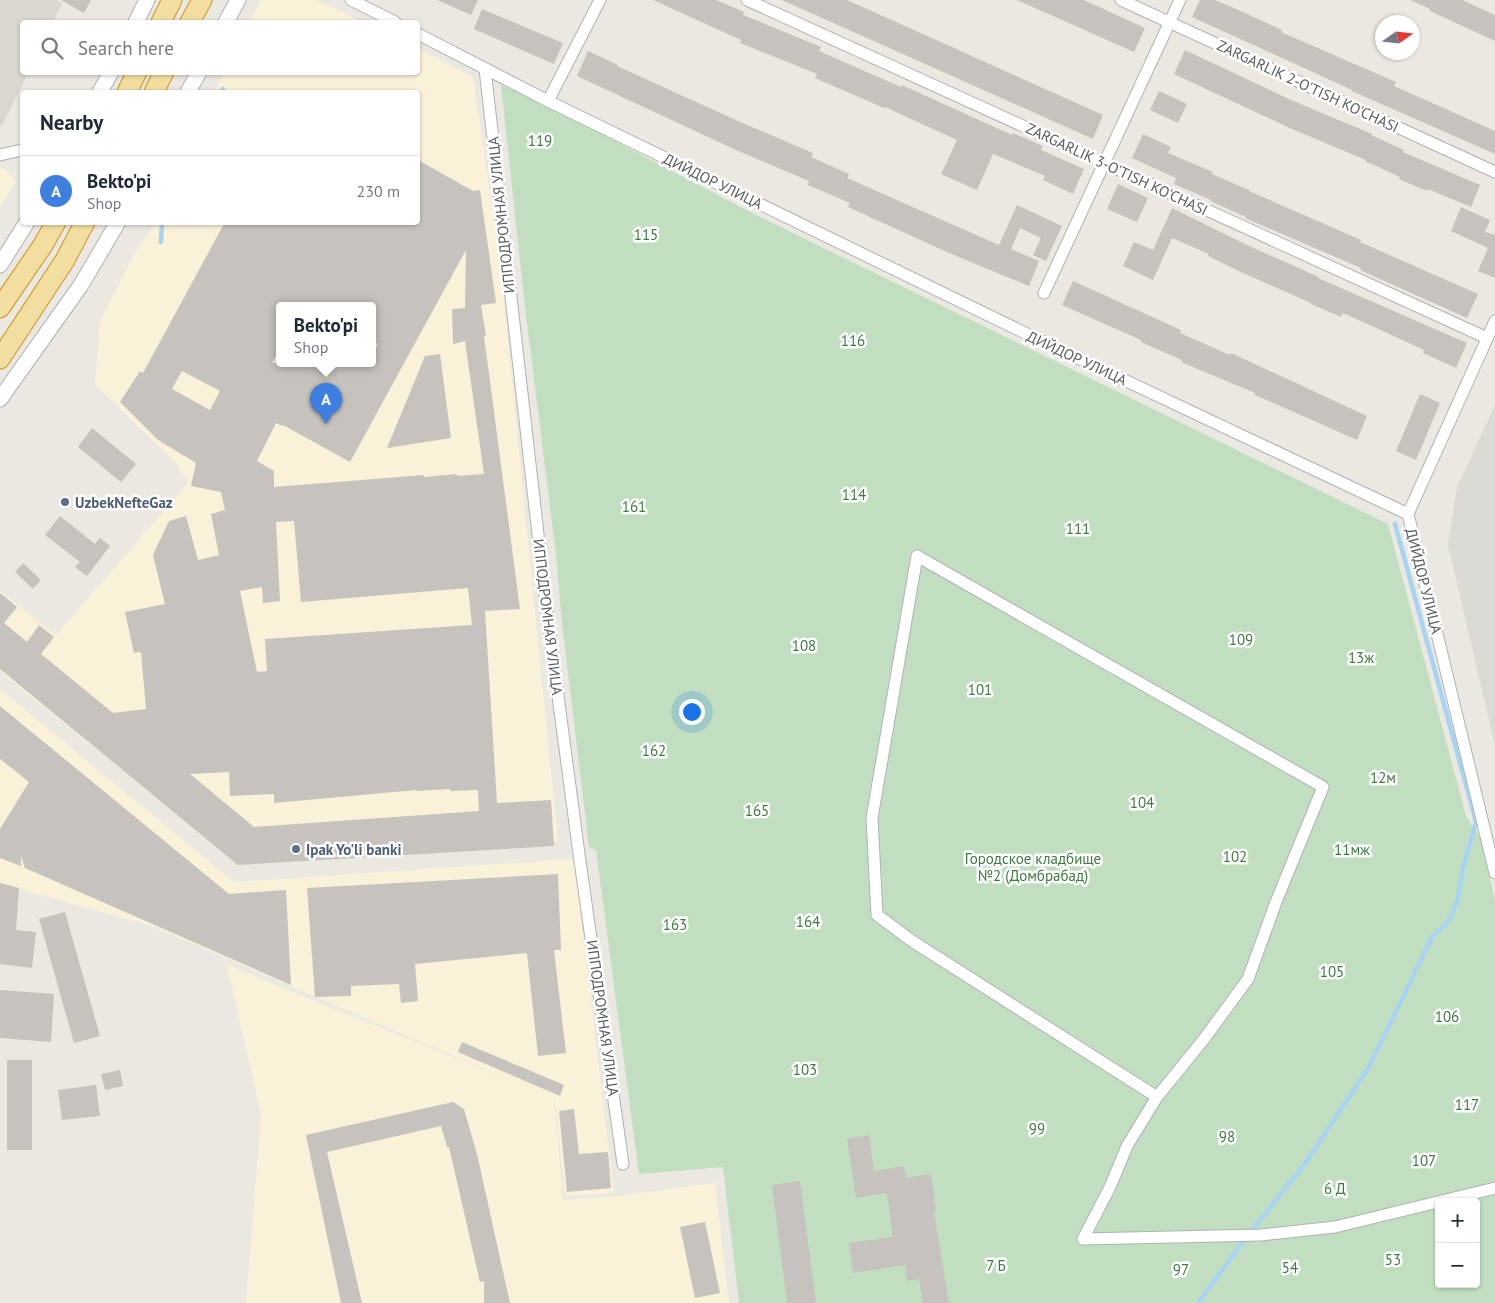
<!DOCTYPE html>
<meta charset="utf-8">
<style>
:root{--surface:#fff;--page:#f2f2f3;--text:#1f2937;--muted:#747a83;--line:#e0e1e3;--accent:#d2493f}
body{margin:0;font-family:"PT Sans",sans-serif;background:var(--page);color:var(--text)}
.controls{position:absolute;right:15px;bottom:15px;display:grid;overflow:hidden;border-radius:5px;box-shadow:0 1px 4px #0004}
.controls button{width:45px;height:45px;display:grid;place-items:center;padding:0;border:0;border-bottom:1px solid var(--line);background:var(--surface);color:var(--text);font:25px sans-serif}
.compass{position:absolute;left:1375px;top:15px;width:45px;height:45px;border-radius:50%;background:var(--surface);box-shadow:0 1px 4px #0004;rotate:76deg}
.you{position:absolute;left:691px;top:711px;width:18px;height:18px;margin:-12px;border:4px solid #fff;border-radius:50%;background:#1a73e8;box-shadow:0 0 0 8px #1a73e833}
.badge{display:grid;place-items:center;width:32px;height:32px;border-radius:50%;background:var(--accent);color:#fff;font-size:16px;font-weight:700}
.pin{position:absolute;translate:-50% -41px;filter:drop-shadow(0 1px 2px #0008)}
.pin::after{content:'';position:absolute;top:26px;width:18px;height:15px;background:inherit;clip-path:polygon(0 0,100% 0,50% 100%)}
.popup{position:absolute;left:276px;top:302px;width:100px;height:65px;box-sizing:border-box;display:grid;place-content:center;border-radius:5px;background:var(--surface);filter:drop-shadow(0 1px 4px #0005);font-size:16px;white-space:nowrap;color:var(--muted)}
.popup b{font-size:19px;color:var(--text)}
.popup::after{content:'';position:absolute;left:50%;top:100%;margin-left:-10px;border:10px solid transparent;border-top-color:var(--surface)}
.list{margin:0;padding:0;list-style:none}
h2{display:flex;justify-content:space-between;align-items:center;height:65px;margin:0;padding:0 20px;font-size:21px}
h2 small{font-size:16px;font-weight:400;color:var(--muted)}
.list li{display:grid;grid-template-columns:32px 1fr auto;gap:15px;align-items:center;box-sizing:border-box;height:70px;padding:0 20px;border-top:1px solid var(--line)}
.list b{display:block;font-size:19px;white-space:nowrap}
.list p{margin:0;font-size:16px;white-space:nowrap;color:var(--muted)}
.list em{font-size:16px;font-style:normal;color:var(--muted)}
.icon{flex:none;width:28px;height:28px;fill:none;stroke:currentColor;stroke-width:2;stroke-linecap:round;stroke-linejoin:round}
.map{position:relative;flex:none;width:1495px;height:1303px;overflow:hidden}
.search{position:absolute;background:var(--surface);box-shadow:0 1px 4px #0004;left:20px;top:20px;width:400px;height:55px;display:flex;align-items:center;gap:12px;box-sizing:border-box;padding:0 18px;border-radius:5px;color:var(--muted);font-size:19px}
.panel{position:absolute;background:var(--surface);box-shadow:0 1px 4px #0004;left:20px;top:90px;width:400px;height:135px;border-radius:5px}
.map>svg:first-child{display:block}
</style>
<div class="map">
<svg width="1495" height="1303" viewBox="0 0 1495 1303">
<rect width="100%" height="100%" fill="#ebe8e1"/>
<!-- commercial -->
<g fill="#f9f1d8" fill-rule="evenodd">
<polygon points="261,0 317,0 363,22 249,22"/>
<path d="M 418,49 L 473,77 L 500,261 L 558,841 L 241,863 L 228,856 L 0,671 L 0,591 L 56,635 L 188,483 L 176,463 L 95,384 L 100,321 L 133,256 L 156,223 L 418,222 L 418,92 L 214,92 L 224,73 L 418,72 ZM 280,305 L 372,305 L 372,363 L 280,363 Z"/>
<polygon points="0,169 5,169 16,181 0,207"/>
<polygon points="0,689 234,882 574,859 614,1193 565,1196 555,1098 554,1098 563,1200 617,1196 715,1183 729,1303 246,1303 261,1114 227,965 534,1090 334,1005 150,925 0,884"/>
</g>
<!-- industrial -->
<polygon fill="#dcdad5" points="1495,405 1495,746 1448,545 1457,487"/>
<!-- education -->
<polygon fill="#dad7d0" points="0,0 57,0 62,4 53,22 22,22 22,72 28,73 2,126 0,126"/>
<!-- green -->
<path fill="#c1dfc0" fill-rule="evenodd" d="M 501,85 L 573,119 L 750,212 L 1388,524 L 1466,816 L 1480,837 L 1495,900 L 1495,1303 L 739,1303 L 723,1167 L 639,1174 L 596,850 L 589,847 L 562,623 L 556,555 L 524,298 ZM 1439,1202 L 1476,1202 L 1476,1284 L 1439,1284 Z"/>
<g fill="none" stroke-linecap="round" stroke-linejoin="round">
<!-- stream -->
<g stroke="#a8d4f4" stroke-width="4.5">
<polyline points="221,92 223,89"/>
<polyline points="161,242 162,222"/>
<polyline points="1198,1303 1248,1235 1304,1165 1369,1067 1432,937 1448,922 1457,902 1463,868 1476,822 1395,524"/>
</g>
</g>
<!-- building -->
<g fill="#c6c3be" fill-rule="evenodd">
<polygon points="61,0 91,0 84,13"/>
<polygon points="437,0 478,0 471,15"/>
<polygon points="653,0 716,0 744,12 743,15 821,47 819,51 901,87 902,85 1012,135 1013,133 1043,146 1041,150 1084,169 1073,194 1043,180 1045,176 993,154 977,190 941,174 957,140 885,107 884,108 815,78 817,74 740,43 741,40"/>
<polygon points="782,0 847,0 1103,115 1093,139"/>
<polygon points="1017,0 1084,0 1145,28 1134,52"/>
<polygon points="1200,0 1215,0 1243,12 1282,30 1281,32 1396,82 1394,86 1495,131 1495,154 1352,91 1352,90 1192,17"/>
<polygon points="1410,0 1462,0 1495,15 1495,41 1430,11 1430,9"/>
<polygon points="482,9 563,43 554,64 474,29"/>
<polygon points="1185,50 1291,100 1372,134 1371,135 1404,150 1403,152 1480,185 1471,207 1428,189 1427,191 1399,179 1400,177 1365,161 1366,160 1292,129 1174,74"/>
<polygon points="588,51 618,65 617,66 738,121 813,153 811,157 849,174 847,178 999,245 1017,205 1062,226 1046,261 1033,255 1041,238 1020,228 1011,249 1039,261 1029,286 949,253 848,207 850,203 808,185 809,181 736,150 577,76"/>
<polygon points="1159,91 1187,104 1178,123 1150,110"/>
<polygon points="1143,134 1171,147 1168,153 1213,172 1212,174 1249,190 1249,191 1361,240 1360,242 1478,294 1467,318 1360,270 1361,268 1245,218 1246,217 1210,201 1211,200 1174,184 1176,178 1132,158"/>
<path d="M 418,160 L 473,191 L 480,190 L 496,303 L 481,305 L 486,336 L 484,336 L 520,609 L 485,611 L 497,803 L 551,800 L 554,846 L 238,865 L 0,669 L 0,593 L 17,607 L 4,623 L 27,642 L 39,625 L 54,637 L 41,654 L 113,713 L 146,709 L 141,652 L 134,653 L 125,612 L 165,604 L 153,555 L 169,521 L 186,516 L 198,560 L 219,555 L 211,514 L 225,510 L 221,492 L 191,486 L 196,463 L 158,440 L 120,402 L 140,371 L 143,373 L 225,222 L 418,222 ZM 466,250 L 465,308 L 452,309 L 453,344 L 465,341 L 484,474 L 457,476 L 457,474 L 424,477 L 424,475 L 274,487 L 274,471 L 257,461 L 276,423 L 282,426 L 283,425 L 350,462 ZM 280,305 L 372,305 L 372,341 L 378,344 L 372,356 L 372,363 L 272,363 L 280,349 ZM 182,371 L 220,391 L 210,410 L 172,389 ZM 294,521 L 301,602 L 468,588 L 472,625 L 265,639 L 267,671 L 257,672 L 240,591 L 262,587 L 263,603 L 280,601 L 276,522 ZM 229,772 L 230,796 L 274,794 L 274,803 L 416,790 L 416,791 L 450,789 L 450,791 L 478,790 L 479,811 L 254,827 L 190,774 Z"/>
<polygon points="1118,184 1148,198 1137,222 1107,209"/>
<polygon points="1461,207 1490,220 1485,232 1494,235 1495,233 1495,278 1478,271 1488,248 1451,231"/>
<polygon points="1172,208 1249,246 1319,277 1318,278 1467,343 1456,368 1423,353 1424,350 1385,332 1343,313 1341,317 1311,304 1311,303 1243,273 1208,256 1209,254 1172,238 1153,280 1123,266 1134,242 1153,250"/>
<polygon points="1073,281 1181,330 1180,333 1230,355 1231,353 1367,416 1357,440 1255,395 1255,393 1181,362 1182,360 1141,342 1141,340 1062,305"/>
<polygon points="440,354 451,438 387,448 425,356"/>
<polygon points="1420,394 1440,403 1416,460 1396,451"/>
<polygon points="92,428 136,464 121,482 78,447"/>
<polygon points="60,516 95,544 100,538 110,546 87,576 75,567 80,562 45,535"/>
<polygon points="23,563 41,580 33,589 15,572"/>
<polygon points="0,706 229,894 286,890 291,985 25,868 21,856 21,866 0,858 0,829 29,782 0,759"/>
<polygon points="558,874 561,950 554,950 566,1053 538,1056 527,953 415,964 418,1001 401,1003 399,984 351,986 351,996 315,997 307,888"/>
<polygon points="0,883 19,888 16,930 36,932 32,968 0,964"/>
<polygon points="65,912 100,1036 74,1043 39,919"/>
<polygon points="0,990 54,994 51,1042 0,1038"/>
<polygon points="462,1042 564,1085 560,1096 458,1052"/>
<rect x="7" y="1060" width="25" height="90"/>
<polygon points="120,1070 123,1086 105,1090 101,1074"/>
<polygon points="96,1085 100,1116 62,1120 58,1090"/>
<polygon points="453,1102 464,1109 477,1154 510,1303 484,1303 484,1281 480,1282 449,1147 447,1147 441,1126 327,1152 362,1303 341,1303 306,1135"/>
<polygon points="574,1109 579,1154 608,1152 611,1188 567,1192 559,1111"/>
<polygon points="869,1135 874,1171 904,1166 906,1178 931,1174 936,1211 934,1212 949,1303 923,1303 919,1279 907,1281 905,1265 853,1273 849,1243 893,1237 887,1193 856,1198 847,1139"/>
<polygon points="800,1181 816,1303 787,1303 772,1185"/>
<polygon points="705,1222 720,1293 695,1298 680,1227"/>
</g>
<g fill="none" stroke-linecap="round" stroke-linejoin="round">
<defs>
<g id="minor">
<polyline points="351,0 395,22"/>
<polyline points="747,0 1487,338"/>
<polyline points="1121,0 1495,172"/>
<polyline points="418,34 548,101 1025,333 1408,514"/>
<polyline points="485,69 547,613 579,854 623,1164"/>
<polyline points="548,101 600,0"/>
<polyline points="0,155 22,150"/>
<polyline points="1044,293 1180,0"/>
<polyline points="1408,514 1495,873"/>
<polyline points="1408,514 1495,321"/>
<polyline points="1157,1097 912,941 877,915 872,818 917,556 1323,787 1276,902 1248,979 1204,1039 1157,1097 1127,1146 1110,1187 1083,1239 1261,1235 1335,1227 1495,1188"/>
</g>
<g id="tertiary">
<polyline points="136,22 147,0"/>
<polyline points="226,22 238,0"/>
<polyline points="100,92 111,72"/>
<polyline points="188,92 199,72"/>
<polyline points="0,265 27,222"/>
<polyline points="0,399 81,285 118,222"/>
</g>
<g id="trunk">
<polyline points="161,22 172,0"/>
<polyline points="190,22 202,0"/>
<polyline points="127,92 137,72"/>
<polyline points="154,92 164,72"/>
<polyline points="0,308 43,245 56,222"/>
<polyline points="0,359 65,260 85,222"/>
</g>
</defs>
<!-- minor casing -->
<use href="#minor" stroke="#afb2b5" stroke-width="13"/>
<!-- tertiary casing -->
<use href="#tertiary" stroke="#afb2b5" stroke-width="17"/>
<!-- trunk casing -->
<use href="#trunk" stroke="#d0951b" stroke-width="21"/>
<!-- minor -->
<use href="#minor" stroke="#fff" stroke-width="11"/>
<!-- tertiary -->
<use href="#tertiary" stroke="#fff" stroke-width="15"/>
<!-- trunk -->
<use href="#trunk" stroke="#f2dea0" stroke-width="19"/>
</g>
<!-- markers -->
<g fill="#5c6f8a" stroke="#fff" stroke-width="2">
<circle cx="65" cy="502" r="5"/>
<circle cx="296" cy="849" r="5"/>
</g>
<g text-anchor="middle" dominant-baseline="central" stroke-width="5" stroke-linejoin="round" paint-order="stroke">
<!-- street labels -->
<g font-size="15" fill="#5a5d60" stroke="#fff">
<text transform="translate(1308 86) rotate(25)">ZARGARLIK 2-O'TISH KO'CHASI</text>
<text transform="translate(1117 169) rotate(25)">ZARGARLIK 3-O'TISH KO'CHASI</text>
<text transform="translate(713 181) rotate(26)">ДИЙДОР УЛИЦА</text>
<text transform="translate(501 215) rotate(-96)">ИППОДРОМНАЯ УЛИЦА</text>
<text transform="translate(1077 358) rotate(25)">ДИЙДОР УЛИЦА</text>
<text transform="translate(1424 581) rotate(76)">ДИЙДОР УЛИЦА</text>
<text transform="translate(548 617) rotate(83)">ИППОДРОМНАЯ УЛИЦА</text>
<text transform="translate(603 1018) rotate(82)">ИППОДРОМНАЯ УЛИЦА</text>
</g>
<!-- park labels -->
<g font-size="15" fill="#3e7b40" stroke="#fff">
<text x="540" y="140">119</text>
<text x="646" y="234">115</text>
<text x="853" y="340">116</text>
<text x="854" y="494">114</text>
<text x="634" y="506">161</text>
<text x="1078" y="528">111</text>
<text x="1241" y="639">109</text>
<text x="804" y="645">108</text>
<text x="1361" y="657">13ж</text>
<text x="980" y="689">101</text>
<text x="654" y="750">162</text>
<text x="1383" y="777">12м</text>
<text x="1142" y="802">104</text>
<text x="757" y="810">165</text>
<text x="1352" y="849">11мж</text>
<text x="1235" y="856">102</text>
<text x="1033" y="858">Городское кладбище<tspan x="1033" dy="17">№2 (Домбрабад)</tspan></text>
<text x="808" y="921">164</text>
<text x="675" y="924">163</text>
<text x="1332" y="971">105</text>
<text x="1447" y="1016">106</text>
<text x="805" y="1069">103</text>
<text x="1467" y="1104">117</text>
<text x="1037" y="1128">99</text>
<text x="1227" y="1136">98</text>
<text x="1424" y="1160">107</text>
<text x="1335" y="1188">6 Д</text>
<text x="1393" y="1259">53</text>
<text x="996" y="1265">7 Б</text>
<text x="1290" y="1267">54</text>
<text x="1181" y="1269">97</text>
</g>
<!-- service labels -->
<g font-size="15" font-weight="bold" fill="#4e5e75" stroke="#fff" text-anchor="start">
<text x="75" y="502">UzbekNefteGaz</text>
<text x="306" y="849">Ipak Yo'li banki</text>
</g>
</g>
</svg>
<div class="controls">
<button>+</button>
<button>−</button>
</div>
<svg class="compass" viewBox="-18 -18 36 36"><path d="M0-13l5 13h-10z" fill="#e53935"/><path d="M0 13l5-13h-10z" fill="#747a83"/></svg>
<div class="you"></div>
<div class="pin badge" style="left:326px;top:424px;background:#3f7fe0">A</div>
<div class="popup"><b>Bekto'pi</b>Shop</div>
<div class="search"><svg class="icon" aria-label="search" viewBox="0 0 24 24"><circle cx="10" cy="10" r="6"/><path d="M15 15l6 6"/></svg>Search here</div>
<section class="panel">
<h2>Nearby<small></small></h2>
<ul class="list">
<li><span class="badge" style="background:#3f7fe0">A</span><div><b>Bekto'pi</b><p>Shop</p></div><em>230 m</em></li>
</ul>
</section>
</div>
